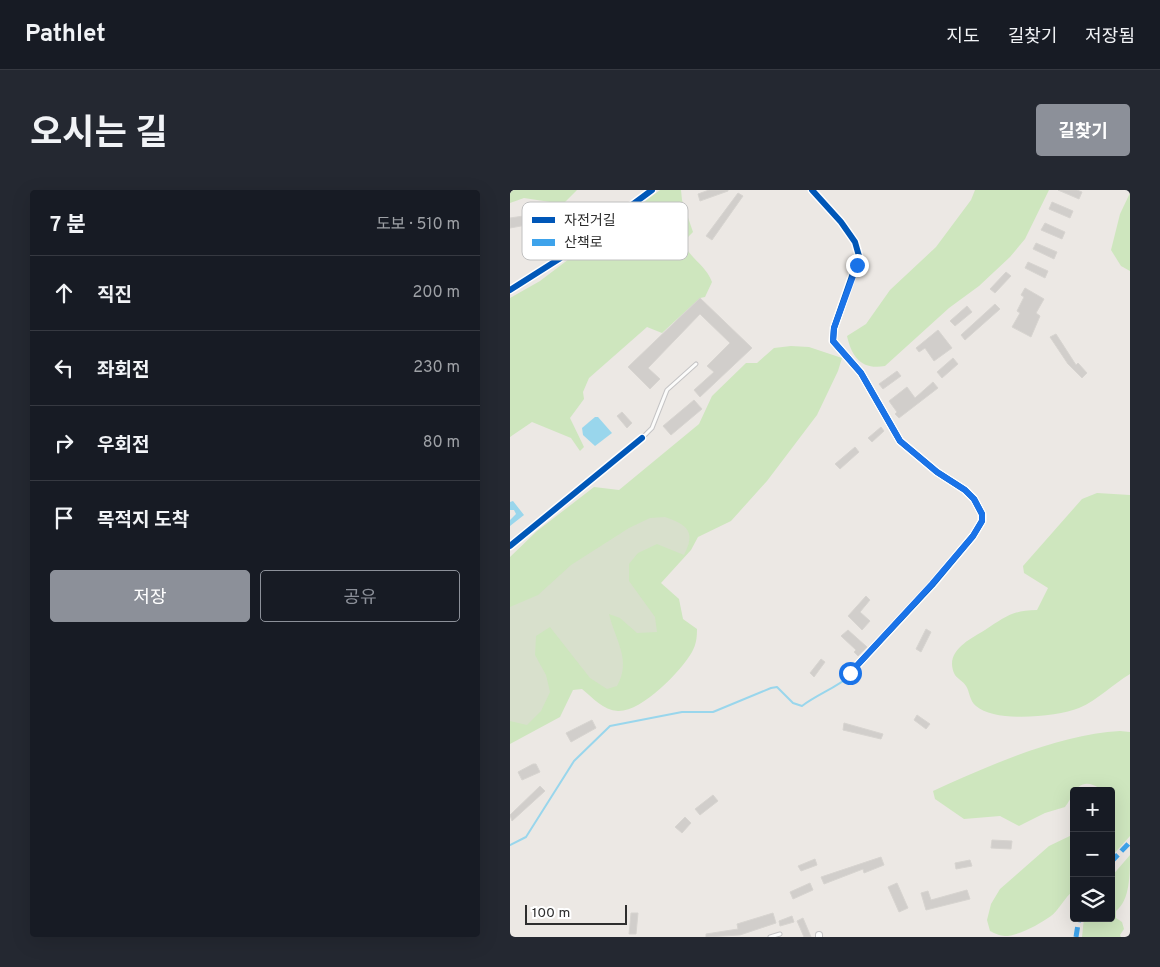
<!DOCTYPE html>
<html lang="ko">
<meta charset="utf-8">
<style>
:root{--surface:#171b24;--page:#242831;--text:#f1f3f6;--muted:#9ea1a6;--line:#363941;--accent:#8c9099}
body{margin:0;font-family:Overpass,"Noto Sans KR",sans-serif;background:var(--page);color:var(--text)}
.controls{position:absolute;right:15px;bottom:15px;display:grid;overflow:hidden;border-radius:5px;box-shadow:0 5px 20px #0002}
.controls button{width:45px;height:45px;display:grid;place-items:center;padding:0;border:0;border-bottom:1px solid var(--line);background:var(--surface);color:var(--text);font:25px sans-serif}
.scale{position:absolute;left:15px;bottom:12px;width:102px;box-sizing:border-box;padding-left:5px;border:2px solid #2e2e2e;border-top:0;font-size:14px;line-height:18px;white-space:nowrap;color:#2e2e2e;-webkit-text-stroke:4px #fff;paint-order:stroke}
.stop{position:absolute;width:15px;height:15px;margin:-11px;border:4px solid #1a73e8;border-radius:50%;background:#fff}
.stop.end{background:#1a73e8;border-color:#fff;box-shadow:0 1px 5px #0008}
.list{margin:0;padding:0;list-style:none}
h2{display:flex;justify-content:space-between;align-items:center;height:65px;margin:0;padding:0 20px;font-size:21px}
h2 small{font-size:16px;font-weight:400;color:var(--muted)}
.list li{display:grid;grid-template-columns:32px 1fr auto;gap:15px;align-items:center;box-sizing:border-box;height:75px;padding:0 20px;border-top:1px solid var(--line)}
.list b{display:block;font-size:19px;white-space:nowrap}
.list em{font-size:16px;font-style:normal;color:var(--muted)}
.actions{display:flex;gap:10px;padding:15px 20px}
.actions a{flex:1;padding:11px 0;border:1px solid var(--accent);border-radius:5px;text-align:center;font-size:18px;color:var(--accent)}
.actions .main{background:var(--accent);color:#fff}
.icon{flex:none;width:28px;height:28px;fill:none;stroke:currentColor;stroke-width:2;stroke-linecap:round;stroke-linejoin:round}
.map{position:relative;flex:none;width:620px;height:747px;overflow:hidden;border-radius:5px}
header{display:flex;align-items:center;gap:30px;box-sizing:border-box;height:70px;padding:0 25px;background:var(--surface);border-bottom:1px solid var(--line)}
header strong{font-size:24px}
nav{display:flex;gap:28px;margin-inline-start:auto;font-size:18px}
.intro{display:flex;align-items:center;justify-content:space-between;box-sizing:border-box;height:120px;padding:0 30px}
h1{margin:0;font-size:35px}
.button{padding:12px 22px;border-radius:5px;background:var(--accent);color:#fff;font-size:18px;font-weight:700}
main{display:flex;gap:30px;padding:0 30px}
aside{flex:1;background:var(--surface);border-radius:5px;box-shadow:0 5px 20px #0002}
.map>svg:first-child{display:block}
</style>
<header>
<strong>Pathlet</strong>
<nav><a>지도</a><a>길찾기</a><a>저장됨</a></nav>
</header>
<div class="intro"><h1>오시는 길</h1><a class="button">길찾기</a></div>
<main>
<aside>
<h2>7 분<small>도보 · 510 m</small></h2>
<ul class="list">
<li><svg class="icon" aria-label="ahead" viewBox="0 0 24 24"><path d="M12 20V5M6 11l6-6 6 6"/></svg><div><b>직진</b></div><em>200 m</em></li>
<li><svg class="icon" aria-label="left" viewBox="0 0 24 24"><path d="M17 20v-9H6M10 6l-5 5 5 5"/></svg><div><b>좌회전</b></div><em>230 m</em></li>
<li><svg class="icon" aria-label="right" viewBox="0 0 24 24"><path d="M7 20v-9h11M14 6l5 5-5 5"/></svg><div><b>우회전</b></div><em>80 m</em></li>
<li><svg class="icon" aria-label="arrive" viewBox="0 0 24 24"><path d="M6 21V4h12l-3 4 3 4H6"/></svg><div><b>목적지 도착</b></div></li>
</ul>
<div class="actions"><a class="main">저장</a><a>공유</a></div>
</aside>
<div class="map">
<svg width="620" height="747" viewBox="0 0 620 747">
<rect width="100%" height="100%" fill="#ece8e4"/>
<!-- green -->
<g fill="#cee6be">
<polygon points="0,0 67,0 53,14 14,8 0,13"/>
<path d="M 150,0 L 171,0 L 172,10 L 183,42 L 173,52 C 179,68 196,75 202,92 L 195,107 L 190,108 L 152,143 L 137,137 L 79,188 L 73,202 L 74,209 L 60,228 L 74,257 L 70,261 L 61,248 L 22,232 L 0,247 L 0,108 L 30,91 Z"/>
<path d="M 465,0 L 539,0 L 515,49 L 500,67 L 469,96 L 439,118 L 375,176 C 352,180 342,168 337,146 L 356,134 L 380,100 L 426,57 L 461,10 Z"/>
<polygon points="620,3 620,81 611,76 601,60 610,24"/>
<path d="M 281,156 L 299,157 L 332,168 L 328,181 L 307,225 L 257,291 L 221,331 L 188,347 L 181,360 L 151,393 L 169,409 L 173,429 L 187,439 C 187,448 186,455 182,462 C 171,481 132,522 108,521 C 93,520 83,508 72,499 L 63,500 L 50,527 L 0,554 L 0,367 L 27,341 L 84,297 L 109,300 L 189,234 L 202,206 L 236,173 L 247,173 L 264,158 Z"/>
<path d="M 587,303 L 620,305 L 620,484 C 603,494 588,510 569,518 C 546,527 485,533 466,516 C 459,510 460,502 456,496 C 453,491 448,489 445,485 C 433,462 460,449 475,440 C 495,427 503,420 527,420 L 538,398 L 514,383 L 513,376 L 572,309 Z"/>
<path d="M 610,541 L 620,542 L 620,646 L 601,667 L 601,601 C 593,601 590,598 583,595 C 566,589 563,608 555,617 L 535,623 L 509,636 L 490,626 L 454,629 L 425,609 L 423,601 C 478,576 549,544 610,541 Z"/>
<path d="M 564,644 L 564,700 C 554,708 549,720 541,726 C 530,734 508,746 495,746 C 490,746 484,743 480,741 L 477,730 L 481,714 L 490,699 L 539,656 Z"/>
<path d="M 620,665 C 620,685 620,710 606,721 L 606,728 L 612,732 L 614,739 L 610,745 L 611,747 L 572,747 L 574,728 L 601,728 L 601,687 Z"/>
</g>
<!-- cemetery -->
<path fill="#d8e0cc" d="M 155,327 C 178,335 186,342 174,365 L 147,354 L 128,363 L 119,374 L 119,391 L 145,427 L 147,442 L 127,443 L 110,428 L 99,424 C 105,450 122,470 107,496 L 97,499 L 80,488 L 40,437 L 26,446 L 25,465 L 36,485 L 40,502 L 31,521 L 17,535 L 0,531 L 0,417 L 28,405 L 61,375 L 119,338 L 140,328 Z"/>
<!-- water -->
<g fill="#99d6ec">
<polygon points="85,227 88,227 102,243 85,256 73,245 72,238"/>
<polygon points="3,311 14,325 0,336 0,330 6,324 4,320 0,320 0,312"/>
</g>
<g fill="none" stroke-linecap="round" stroke-linejoin="round">
<!-- stream -->
<path stroke="#99d6ec" stroke-width="2" d="M 0,655 L 16,647 L 64,571 L 100,536 L 172,522 L 203,522 L 261,498 L 267,497 L 283,513 L 292,516 C 308,504 326,498 341,485"/>
</g>
<!-- building -->
<g fill="#d1cecb" stroke="#d7d4d0">
<polygon points="199,0 218,0 218,1 190,11 188,4"/>
<polygon points="548,0 567,0 572,2 569,9"/>
<polygon points="228,3 233,6 202,50 196,46"/>
<polygon points="542,12 563,21 560,28 539,19"/>
<polygon points="20,25 22,34 0,38 0,28"/>
<polygon points="535,33 555,42 552,49 531,40"/>
<polygon points="526,53 547,62 544,69 523,59"/>
<polygon points="518,72 538,81 535,88 515,78"/>
<polygon points="496,82 501,86 485,103 480,99"/>
<polygon points="515,98 534,109 526,123 530,126 521,147 502,137 510,123 507,121 514,107 511,105"/>
<polygon points="190,108 242,158 190,207 184,200 204,182 197,176 220,153 190,124 138,178 150,189 140,199 118,177"/>
<polygon points="485,114 490,119 455,150 451,145"/>
<polygon points="457,116 462,122 445,136 440,131"/>
<polygon points="428,140 442,158 424,171 415,158 409,162 406,158"/>
<polygon points="546,144 566,175 568,173 577,183 572,188 558,174 540,147"/>
<polygon points="443,168 448,174 432,188 427,182"/>
<polygon points="387,181 391,186 373,199 369,194"/>
<polygon points="423,192 428,198 389,228 385,224 387,222 379,211 397,197 405,208"/>
<polygon points="184,210 192,219 161,245 153,236"/>
<polygon points="112,222 122,233 117,238 107,226"/>
<polygon points="371,237 374,241 362,252 358,248"/>
<polygon points="345,257 349,262 330,279 325,274"/>
<polygon points="356,406 360,410 350,422 360,431 352,440 338,426"/>
<polygon points="416,439 421,442 411,462 406,459"/>
<polygon points="338,440 357,457 348,466 344,462 346,460 331,446"/>
<polygon points="311,469 315,472 304,487 300,483"/>
<polygon points="407,525 420,534 416,539 404,530"/>
<polygon points="82,530 86,538 61,552 56,543"/>
<polygon points="334,533 373,544 371,549 333,540"/>
<polygon points="23,574 26,574 30,582 12,590 8,582"/>
<polygon points="30,596 35,601 2,631 0,625"/>
<polygon points="203,605 208,611 190,625 185,619"/>
<polygon points="175,627 181,633 172,643 165,637"/>
<polygon points="482,650 502,651 501,659 481,658"/>
<polygon points="371,667 374,675 354,683 353,679 314,694 311,687"/>
<polygon points="305,669 307,675 291,681 288,676"/>
<polygon points="460,670 462,676 446,679 445,673"/>
<polygon points="300,693 303,700 283,709 280,702"/>
<polygon points="387,693 398,718 389,722 378,697"/>
<polygon points="457,700 460,709 416,720 411,703 418,701 421,710"/>
<polygon points="121,723 128,723 126,744 119,744"/>
<polygon points="263,723 266,733 230,745 196,747 196,744 228,739 227,734"/>
<polygon points="282,726 284,732 270,736 269,731"/>
<polygon points="293,728 301,747 294,747 287,731"/>
</g>
<g fill="none" stroke-linecap="round" stroke-linejoin="round">
<defs>
<g id="service">
<polyline points="132,248 142,238 157,200 186,174"/>
<polyline points="260,747 270,744"/>
</g>
<g id="minor">
<polyline points="302,0 331,32 345,52 349,66 324,138 323,151 351,183 390,251 427,282 455,300 464,309 472,324 472,331 463,346 422,395 340,483"/>
<polyline points="0,100 49,69 142,0"/>
<polyline points="0,356 132,248"/>
<polyline points="309,745 309,747"/>
</g>
</defs>
<!-- service casing -->
<use href="#service" stroke="#c5c4c5" stroke-width="5"/>
<!-- minor casing -->
<use href="#minor" stroke="#c5c4c5" stroke-width="8"/>
<!-- service -->
<use href="#service" stroke="#fcfcfb" stroke-width="3"/>
<!-- minor -->
<use href="#minor" stroke="#fcfcfb" stroke-width="6"/>
<!-- quiet -->
<g stroke="#3ea3eb" stroke-width="5" stroke-dasharray="10 5" stroke-linecap="butt">
<polyline points="601,672 620,652"/>
<polyline points="566,747 569,728"/>
</g>
<defs>
<g id="cycleway">
<polyline points="302,0 331,32 345,52 349,66 324,138 323,151 351,183 390,251 427,282 455,300 464,309 472,324 472,331 463,346 422,395 340,483"/>
<polyline points="0,100 49,69 142,0"/>
<polyline points="0,356 132,248"/>
</g>
</defs>
<!-- cycleway casing -->
<use href="#cycleway" stroke="#fff" stroke-width="9"/>
<!-- cycleway -->
<use href="#cycleway" stroke="#0057b8" stroke-width="6"/>
</g>
<g fill="none" stroke-linecap="round" stroke-linejoin="round">
<!-- route -->
<polyline stroke="#1a73e8" stroke-width="6" points="340,483 422,394 463,346 472,331 472,324 464,309 455,300 427,282 390,251 351,183 323,151 324,138 347,75"/>
</g>
<!-- legend -->
<rect x="12" y="12" width="166" height="58" rx="8" fill="#fff" stroke="#c0c0c0" stroke-width="1"/>
<rect x="22" y="27" width="23" height="6" fill="#0057b8"/>
<rect x="22" y="49" width="23" height="7" fill="#3ea3eb"/>
<g font-size="14" fill="#2e2e2e">
<text x="54" y="35">자전거길</text>
<text x="54" y="57">산책로</text>
</g>
</svg>
<div class="controls">
<button>+</button>
<button>−</button>
<button><svg class="icon" aria-label="layers" viewBox="0 0 24 24"><path d="M12 4l9 5-9 5-9-5zM3 14l9 5 9-5"/></svg></button>
</div>
<div class="scale">100 m</div>
<div class="stop" style="left:340px;top:483px"></div>
<div class="stop end" style="left:347px;top:75px"></div>
</div>
</main>
